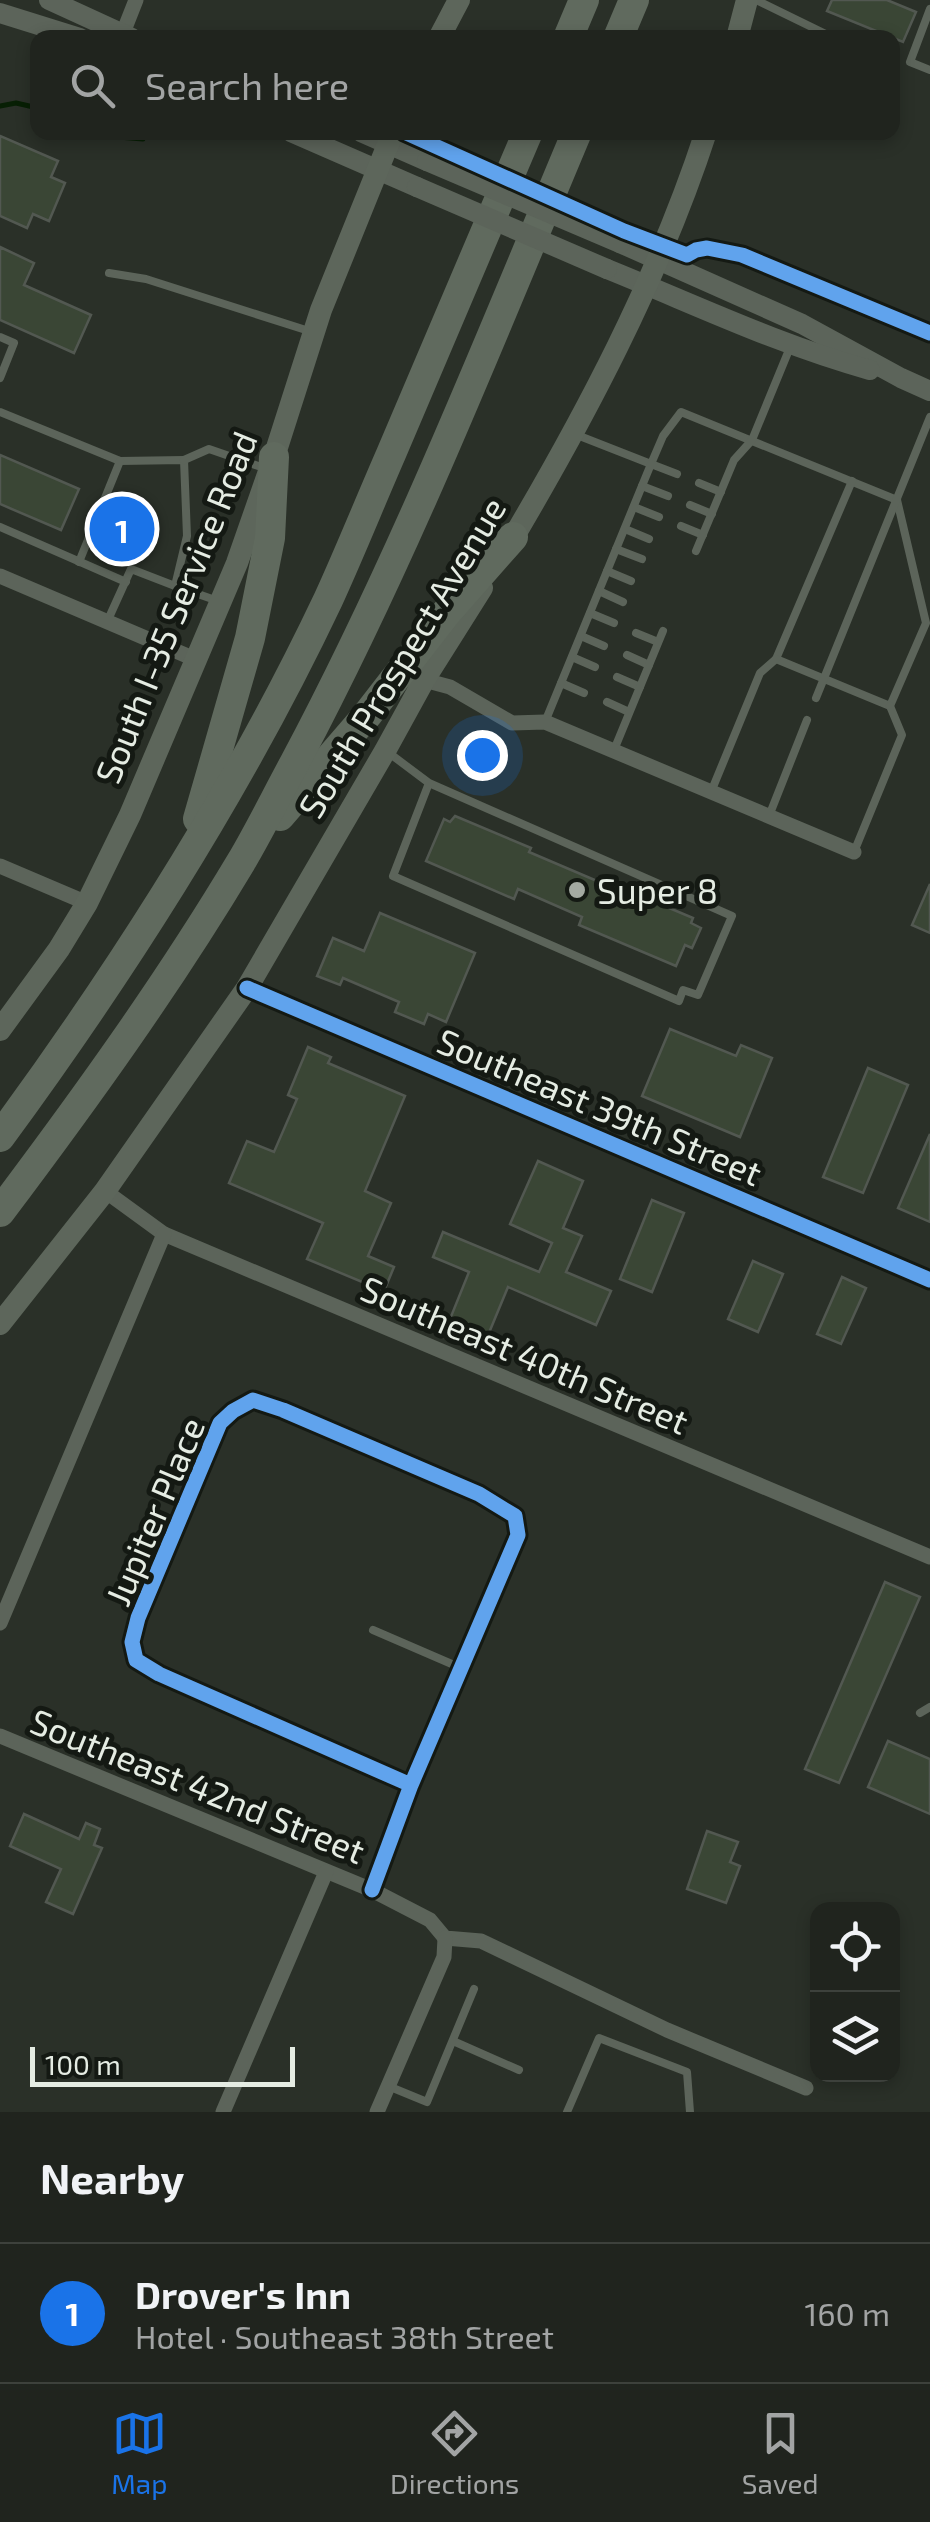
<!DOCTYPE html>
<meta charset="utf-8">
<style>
:root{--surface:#20241e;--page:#2d302b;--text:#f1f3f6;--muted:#a2a4a4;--line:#3d413c;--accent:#1a73e8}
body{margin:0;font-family:"Exo 2",sans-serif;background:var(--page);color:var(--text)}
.controls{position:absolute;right:30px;bottom:30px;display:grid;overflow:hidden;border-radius:20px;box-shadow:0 5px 15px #0003}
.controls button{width:90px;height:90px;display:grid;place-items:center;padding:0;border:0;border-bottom:2px solid var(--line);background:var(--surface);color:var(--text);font:50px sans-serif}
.scale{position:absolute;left:30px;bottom:25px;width:265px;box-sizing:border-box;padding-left:10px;border:5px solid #e5ece3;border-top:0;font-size:28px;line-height:35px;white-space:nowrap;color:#e5ece3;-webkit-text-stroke:8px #141913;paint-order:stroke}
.you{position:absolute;left:482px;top:755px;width:35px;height:35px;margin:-25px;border:8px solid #fff;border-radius:50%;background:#1a73e8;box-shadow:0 0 0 15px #1a73e833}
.badge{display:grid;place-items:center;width:65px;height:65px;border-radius:50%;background:var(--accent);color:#fff;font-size:32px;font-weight:700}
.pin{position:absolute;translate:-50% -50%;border:5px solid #fff;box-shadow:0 2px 10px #0006}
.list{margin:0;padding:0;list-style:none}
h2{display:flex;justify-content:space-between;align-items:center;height:130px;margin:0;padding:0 40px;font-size:42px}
h2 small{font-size:32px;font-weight:400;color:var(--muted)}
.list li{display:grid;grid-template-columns:65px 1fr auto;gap:30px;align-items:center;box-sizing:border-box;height:140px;padding:0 40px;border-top:2px solid var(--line)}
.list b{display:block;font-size:38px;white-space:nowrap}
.list p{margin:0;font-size:32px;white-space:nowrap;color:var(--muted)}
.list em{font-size:32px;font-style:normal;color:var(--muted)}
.icon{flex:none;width:55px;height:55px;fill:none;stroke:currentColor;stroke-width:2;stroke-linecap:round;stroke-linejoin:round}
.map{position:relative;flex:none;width:930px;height:2112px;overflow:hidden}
.search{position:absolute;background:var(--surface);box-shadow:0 5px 15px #0003;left:30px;right:30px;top:30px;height:110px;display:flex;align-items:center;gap:25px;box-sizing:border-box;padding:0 35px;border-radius:20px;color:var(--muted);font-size:38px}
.sheet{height:270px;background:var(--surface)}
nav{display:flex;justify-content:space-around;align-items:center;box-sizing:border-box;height:140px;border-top:2px solid var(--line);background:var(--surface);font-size:28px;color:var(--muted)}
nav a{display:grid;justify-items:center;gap:5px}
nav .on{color:var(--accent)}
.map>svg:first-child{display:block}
</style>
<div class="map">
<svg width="930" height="2112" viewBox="0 0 930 2112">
<rect width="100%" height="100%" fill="#2a3028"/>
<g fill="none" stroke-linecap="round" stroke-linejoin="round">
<!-- stream -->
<g stroke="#071f04" stroke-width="5">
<polyline points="0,106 16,103 38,108"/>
<polyline points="97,132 106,136 143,139"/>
</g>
</g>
<!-- building -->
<g fill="#3a4635" stroke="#525851" stroke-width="2.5">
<polygon points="832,0 887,0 916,12 903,42 827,11"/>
<polygon points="0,136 58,161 51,177 65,183 49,221 33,214 27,228 0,216"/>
<polygon points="0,247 34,263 24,285 91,315 74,353 0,320"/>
<polygon points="0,455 79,489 61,530 0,504"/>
<polygon points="455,816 531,848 529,852 597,881 598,878 693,918 691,923 701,928 692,948 685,945 676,966 579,925 582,917 518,889 514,899 426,861 444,819 450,822"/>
<polygon points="930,884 930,933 912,925"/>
<polygon points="380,913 475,953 446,1022 428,1014 424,1024 395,1012 399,1002 343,978 340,985 317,976 333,938 364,951"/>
<polygon points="670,1029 736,1056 741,1045 772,1058 740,1137 642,1096"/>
<polygon points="308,1047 331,1057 328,1063 405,1096 365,1191 391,1203 368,1256 394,1267 384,1291 307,1259 323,1223 229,1183 247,1141 274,1152 297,1099 288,1095"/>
<polygon points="868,1068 908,1085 863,1193 823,1177"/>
<polygon points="930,1134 930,1222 898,1208"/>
<polygon points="538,1161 583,1181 563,1228 582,1236 566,1272 611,1291 596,1325 508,1287 486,1340 448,1324 469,1272 433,1257 443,1232 539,1272 552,1243 510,1224"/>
<polygon points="652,1200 684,1213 652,1292 620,1279"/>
<polygon points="753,1261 783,1274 758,1332 728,1319"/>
<polygon points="842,1277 866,1288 841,1344 817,1334"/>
<polygon points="885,1582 920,1597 839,1783 805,1769"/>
<polygon points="888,1741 930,1759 930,1814 868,1787"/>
<polygon points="24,1814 79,1839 86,1823 100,1829 94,1845 102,1848 73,1914 46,1902 61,1869 10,1846"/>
<polygon points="707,1831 738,1842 730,1862 740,1866 726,1903 687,1889"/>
</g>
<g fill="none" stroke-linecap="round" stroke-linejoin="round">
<!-- service -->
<g stroke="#5c645a" stroke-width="8">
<polyline points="756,0 834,38"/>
<polyline points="930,9 910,62 930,70"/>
<polyline points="109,273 146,279 309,331"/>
<polyline points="0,337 14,343 0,378"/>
<polyline points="0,412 120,461 184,460 187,536 175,586 131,569 107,622"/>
<polyline points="577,435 651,464 663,436 681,412 897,500"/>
<polyline points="184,460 209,449 264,468"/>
<polyline points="852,481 776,659 890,706 926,623 897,500"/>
<polyline points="699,483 721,492"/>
<polyline points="642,486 668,496"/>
<polyline points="690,505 712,514"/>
<polyline points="634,507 659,517"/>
<polyline points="681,526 703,535"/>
<polyline points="0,527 126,582"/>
<polyline points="625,529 649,539"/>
<polyline points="616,549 642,559"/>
<polyline points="696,551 734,460 752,440 791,345"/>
<polyline points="79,562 120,461"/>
<polyline points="607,571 631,581"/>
<polyline points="175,586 218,601"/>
<polyline points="599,591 623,602"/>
<polyline points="590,613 614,623"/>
<polyline points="636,633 658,642"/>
<polyline points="581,636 604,646"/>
<polyline points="627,655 649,665"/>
<polyline points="572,657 595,667"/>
<polyline points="617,677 640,687"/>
<polyline points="561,683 584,693"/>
<polyline points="816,698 930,417"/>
<polyline points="607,702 629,712"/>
<polyline points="545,722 651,464 677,474"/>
<polyline points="614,750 663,631"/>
<polyline points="389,753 429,783 393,876 679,1001 683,990 698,995 732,916 429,783"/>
<polyline points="711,792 760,673 776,659"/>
<polyline points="769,816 807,720"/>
<polyline points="854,852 902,735 890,706"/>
<polyline points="373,1630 461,1668"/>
<polyline points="920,1713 930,1707"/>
<polyline points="453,2041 519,2070"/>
<polyline points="388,2086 427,2102 474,1989"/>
<polyline points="567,2112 599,2038 687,2072 690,2112"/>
</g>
<!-- minor -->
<g stroke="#5c645a" stroke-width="15">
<polyline points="121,38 136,0"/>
<polyline points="0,576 197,660"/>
<polyline points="424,680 450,687 512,723 545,722 854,852"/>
<polyline points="0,866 87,903"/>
<polyline points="247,988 930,1280"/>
<polyline points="105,1191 164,1234 930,1557"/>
<polyline points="0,1623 164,1234"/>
<polyline points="0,1736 372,1890 430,1920 445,1938 481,1941 667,2030 806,2088"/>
<polyline points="372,1890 411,1785 518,1535 515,1516 479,1494 283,1410 253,1400 233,1411 220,1423 138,1618 132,1642 136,1660 159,1674 411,1785"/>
<polyline points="223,2112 326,1872"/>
<polyline points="377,2112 444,1957 445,1938"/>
</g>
<!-- tertiary -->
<g stroke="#5c645a" stroke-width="20">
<polyline points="49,0 132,38"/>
<polyline points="0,13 80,38"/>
<polyline points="291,132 417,187"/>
<polyline points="361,132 427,161"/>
<polyline points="620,243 802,324 901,378 930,391"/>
<path d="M 607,269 C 694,304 779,345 870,370"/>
</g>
<!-- secondary -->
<g stroke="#5d665b" stroke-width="22">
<polyline points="439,38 459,0"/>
<polyline points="737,38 747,0"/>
<path d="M 507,548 C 586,415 658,279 706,132"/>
<polyline points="0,1030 59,949 87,903 130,815 237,563 274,457 321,310 393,132"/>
<polyline points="0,1324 105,1191 247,988 385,751 424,680 482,588"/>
</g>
<!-- motorway -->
<g stroke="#606a5e" stroke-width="30">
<polyline points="568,38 584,0"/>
<polyline points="618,38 634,0"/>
<polyline points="280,816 367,715 446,613 513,537"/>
<polyline points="198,819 250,638 270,538 274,457"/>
<path d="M 0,1137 C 124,968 238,790 328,600 C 350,552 370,502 391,454 C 437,347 483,240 528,132"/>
<path d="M 0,1212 C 85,1099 168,984 241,862 C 260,830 277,795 295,762 C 403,559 488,344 577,132"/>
</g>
<!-- tertiary-bridge -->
<g stroke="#5c645a" stroke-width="20">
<polyline points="427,161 620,243"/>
<polyline points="417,187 607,269"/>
</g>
<defs>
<g id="cycleway">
<polyline points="404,132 624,231 687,255 696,250 707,248 742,255 930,333"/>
<polyline points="247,988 930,1280"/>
<polyline points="372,1890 411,1785 518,1535 515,1516 479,1494 283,1410 253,1400 233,1411 220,1423 138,1618 132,1642 136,1660 159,1674 411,1785"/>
</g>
</defs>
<!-- cycleway casing -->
<use href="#cycleway" stroke="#141913" stroke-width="21"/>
<!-- cycleway -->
<use href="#cycleway" stroke="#60a3ed" stroke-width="15"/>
</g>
<!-- markers -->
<circle fill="#a4aaa2" stroke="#141913" stroke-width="4" cx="577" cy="890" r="10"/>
<g text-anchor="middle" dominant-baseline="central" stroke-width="10" stroke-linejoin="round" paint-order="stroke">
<!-- street labels -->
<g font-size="35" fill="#e5ece3" stroke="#141913">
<text transform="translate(175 607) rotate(-68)">South I-35 Service Road</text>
<text transform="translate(401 657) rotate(-59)">South Prospect Avenue</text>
<text transform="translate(600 1106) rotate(23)">Southeast 39th Street</text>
<text transform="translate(525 1354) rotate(23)">Southeast 40th Street</text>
<text transform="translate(154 1511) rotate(-67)">Jupiter Place</text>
<text transform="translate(198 1785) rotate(22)">Southeast 42nd Street</text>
</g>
<!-- poi labels -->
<g font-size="35" fill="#e5ece3" stroke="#141913" text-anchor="start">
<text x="597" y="890">Super 8</text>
</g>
</g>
</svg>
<div class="controls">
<button><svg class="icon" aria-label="locate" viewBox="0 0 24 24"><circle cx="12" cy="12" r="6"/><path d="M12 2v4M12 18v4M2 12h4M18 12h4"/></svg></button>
<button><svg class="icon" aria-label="layers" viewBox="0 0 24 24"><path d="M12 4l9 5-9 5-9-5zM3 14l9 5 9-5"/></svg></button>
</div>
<div class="scale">100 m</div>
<div class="you"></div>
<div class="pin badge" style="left:122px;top:529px">1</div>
<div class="search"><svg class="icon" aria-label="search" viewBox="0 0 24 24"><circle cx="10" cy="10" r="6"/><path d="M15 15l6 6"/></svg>Search here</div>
</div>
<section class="sheet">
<h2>Nearby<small></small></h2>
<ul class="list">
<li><span class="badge">1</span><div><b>Drover's Inn</b><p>Hotel · Southeast 38th Street</p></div><em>160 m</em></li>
</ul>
</section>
<nav>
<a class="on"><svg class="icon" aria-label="map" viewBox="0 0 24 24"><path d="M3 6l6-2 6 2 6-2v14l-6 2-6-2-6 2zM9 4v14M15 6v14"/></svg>Map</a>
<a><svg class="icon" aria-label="directions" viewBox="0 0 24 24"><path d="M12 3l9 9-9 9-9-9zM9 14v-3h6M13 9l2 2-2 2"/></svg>Directions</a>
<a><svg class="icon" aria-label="saved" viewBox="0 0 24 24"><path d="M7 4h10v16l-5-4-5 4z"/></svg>Saved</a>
</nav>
